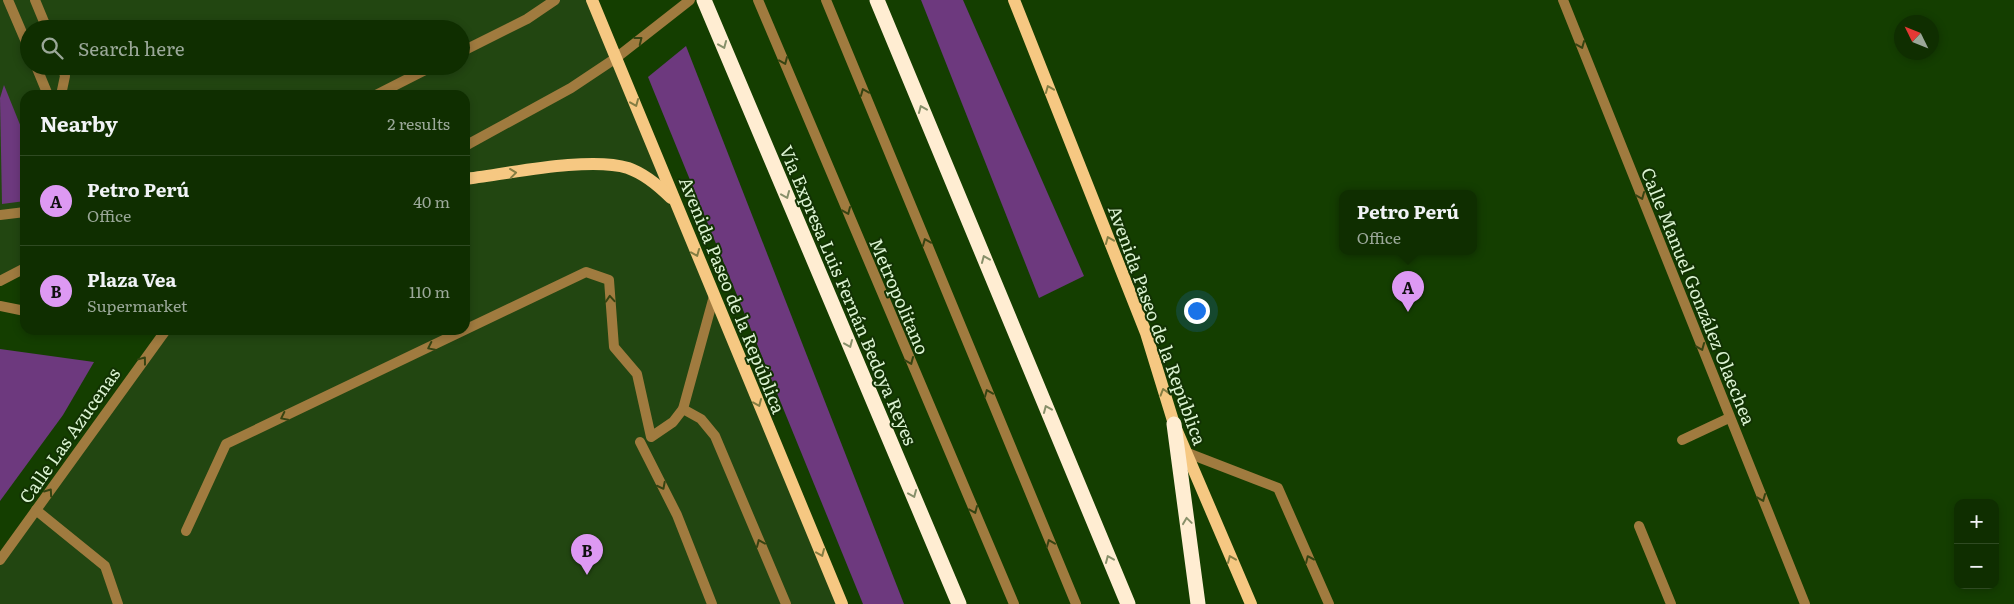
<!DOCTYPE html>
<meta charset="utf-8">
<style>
:root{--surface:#0f2e00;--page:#18360a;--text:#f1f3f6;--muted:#9ba899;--line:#2f4a22;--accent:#dd99f3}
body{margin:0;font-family:Literata,serif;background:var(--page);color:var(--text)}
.controls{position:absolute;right:15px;bottom:15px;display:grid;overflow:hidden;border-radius:10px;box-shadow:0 2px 8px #0003}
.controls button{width:45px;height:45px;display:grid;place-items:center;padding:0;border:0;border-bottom:1px solid var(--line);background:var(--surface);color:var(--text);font:25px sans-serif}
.compass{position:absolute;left:1894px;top:15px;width:45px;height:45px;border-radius:50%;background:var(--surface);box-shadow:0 2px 8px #0003;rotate:313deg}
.you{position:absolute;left:1196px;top:310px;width:18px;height:18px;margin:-12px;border:4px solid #fff;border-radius:50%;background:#1a73e8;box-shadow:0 0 0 8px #1a73e833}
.badge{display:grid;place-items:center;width:32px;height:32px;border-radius:50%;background:var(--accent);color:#111;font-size:16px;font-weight:700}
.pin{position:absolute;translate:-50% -41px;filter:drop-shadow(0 1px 2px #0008)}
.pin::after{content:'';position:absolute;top:26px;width:18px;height:15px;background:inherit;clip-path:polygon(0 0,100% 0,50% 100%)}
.popup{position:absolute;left:1339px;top:190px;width:138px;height:65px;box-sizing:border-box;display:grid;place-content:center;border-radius:10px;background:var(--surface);filter:drop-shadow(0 1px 4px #0005);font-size:16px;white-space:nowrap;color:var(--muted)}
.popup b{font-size:19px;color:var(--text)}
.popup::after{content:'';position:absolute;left:50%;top:100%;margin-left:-10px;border:10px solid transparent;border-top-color:var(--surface)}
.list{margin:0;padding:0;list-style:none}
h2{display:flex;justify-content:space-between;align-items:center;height:65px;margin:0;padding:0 20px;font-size:21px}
h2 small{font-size:16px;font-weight:400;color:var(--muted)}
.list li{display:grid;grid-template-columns:32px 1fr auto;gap:15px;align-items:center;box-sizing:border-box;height:90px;padding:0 20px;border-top:1px solid var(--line)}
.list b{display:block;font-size:19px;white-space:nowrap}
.list p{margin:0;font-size:16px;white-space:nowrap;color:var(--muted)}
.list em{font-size:16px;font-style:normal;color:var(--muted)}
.icon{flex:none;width:28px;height:28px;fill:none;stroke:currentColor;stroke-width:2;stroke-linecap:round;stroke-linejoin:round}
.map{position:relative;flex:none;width:2014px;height:604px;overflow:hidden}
.search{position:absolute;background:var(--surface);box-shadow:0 2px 8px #0003;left:20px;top:20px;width:450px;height:55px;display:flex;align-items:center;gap:12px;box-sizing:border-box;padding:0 18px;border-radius:28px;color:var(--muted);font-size:19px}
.panel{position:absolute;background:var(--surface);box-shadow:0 2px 8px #0003;left:20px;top:90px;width:450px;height:245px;border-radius:15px}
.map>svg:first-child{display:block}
</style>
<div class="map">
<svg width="2014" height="604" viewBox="0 0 2014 604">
<rect width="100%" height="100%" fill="#143e00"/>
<!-- built -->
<path fill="#224611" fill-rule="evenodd" d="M 0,0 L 593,0 L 837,604 L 0,604 L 0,564 L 162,330 L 465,330 L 465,95 L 25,95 L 25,270 L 0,283 ZM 29,29 L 461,29 L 461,66 L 29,66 Z"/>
<!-- green -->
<g fill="#6d397e">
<polygon points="921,0 963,0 1084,276 1039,298"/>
<polygon points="686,46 904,604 863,604 648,77"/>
<polygon points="4,85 25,137 25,201 2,204 0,98"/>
<polygon points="0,349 94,362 63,415 0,501"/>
</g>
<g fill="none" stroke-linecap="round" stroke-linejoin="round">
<!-- service -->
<g stroke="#a07b3f" stroke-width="10">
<polyline points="35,0 47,29"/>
<polyline points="758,0 1014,604"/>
<polyline points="826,0 1076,604"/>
<polyline points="61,95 65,76 62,66"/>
<polyline points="0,215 25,212"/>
<polyline points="683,409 701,419 715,436 786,604"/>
<polyline points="1682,440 1729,418"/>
<polyline points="640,442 677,515 712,604"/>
<polyline points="1185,452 1278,488 1329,604"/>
<polyline points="36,510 105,566 118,604"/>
<polyline points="1639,526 1671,604"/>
<polyline points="186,531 226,444 586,272 609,280 614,347 637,374 651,437 673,422 683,409 714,296"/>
</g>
<!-- minor -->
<g stroke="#a07b3f" stroke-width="10">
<polyline points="8,0 29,49"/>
<polyline points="1563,0 1805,604"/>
<polyline points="36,66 48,95"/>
<polyline points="0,560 166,330"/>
</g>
<!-- tertiary -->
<g stroke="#a07b3f" stroke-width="10">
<polyline points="461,52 527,19 555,0"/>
<polyline points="376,95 433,66"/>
<polyline points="465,146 571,88 616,58 690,0"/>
<polyline points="0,281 25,268"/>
<polyline points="0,306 25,311"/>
</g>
<!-- primary -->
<g stroke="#f6c882" stroke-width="12">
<polyline points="592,0 842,604"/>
<polyline points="1014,0 1146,333 1174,424 1251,604"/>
<path d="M 465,179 C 507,174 589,156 628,168 C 645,174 659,186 671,198"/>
</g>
<!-- motorway -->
<g stroke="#ffedd2" stroke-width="15">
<polyline points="704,0 959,604"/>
<polyline points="877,0 1128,604"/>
<polyline points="1174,424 1198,604"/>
</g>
</g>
<!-- one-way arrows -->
<defs><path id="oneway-chevron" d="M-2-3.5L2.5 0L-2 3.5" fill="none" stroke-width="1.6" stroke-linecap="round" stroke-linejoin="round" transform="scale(1.25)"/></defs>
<g stroke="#364412">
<use href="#oneway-chevron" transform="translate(639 40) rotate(-38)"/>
<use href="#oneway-chevron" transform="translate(1581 45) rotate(68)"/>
<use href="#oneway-chevron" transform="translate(784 61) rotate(67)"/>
<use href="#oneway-chevron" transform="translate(864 92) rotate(-112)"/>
<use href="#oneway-chevron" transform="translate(1641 196) rotate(68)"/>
<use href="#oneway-chevron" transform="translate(847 211) rotate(67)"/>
<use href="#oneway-chevron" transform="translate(926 242) rotate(-112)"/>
<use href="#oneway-chevron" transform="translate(610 299) rotate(-94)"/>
<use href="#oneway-chevron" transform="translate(431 347) rotate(154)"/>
<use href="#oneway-chevron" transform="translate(1701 347) rotate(68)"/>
<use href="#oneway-chevron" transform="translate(143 360) rotate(-53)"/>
<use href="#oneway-chevron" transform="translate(910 361) rotate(67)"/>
<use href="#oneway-chevron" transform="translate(988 393) rotate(-112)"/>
<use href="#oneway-chevron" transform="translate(284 417) rotate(154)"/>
<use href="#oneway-chevron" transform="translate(662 486) rotate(63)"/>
<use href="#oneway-chevron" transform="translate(49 492) rotate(-55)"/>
<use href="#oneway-chevron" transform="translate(1762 498) rotate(68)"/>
<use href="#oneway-chevron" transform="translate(974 510) rotate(67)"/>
<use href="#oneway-chevron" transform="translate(760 543) rotate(-113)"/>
<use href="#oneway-chevron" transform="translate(1050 543) rotate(-112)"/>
<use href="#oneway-chevron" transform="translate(1309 559) rotate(-114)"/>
</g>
<g stroke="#88906a">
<use href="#oneway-chevron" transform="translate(723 45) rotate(67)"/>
<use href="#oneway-chevron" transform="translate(922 109) rotate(-113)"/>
<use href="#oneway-chevron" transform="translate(786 195) rotate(67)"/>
<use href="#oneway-chevron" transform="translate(985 259) rotate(-113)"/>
<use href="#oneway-chevron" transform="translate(849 344) rotate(67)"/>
<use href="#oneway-chevron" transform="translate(1047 409) rotate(-113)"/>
<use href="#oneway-chevron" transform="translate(913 494) rotate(67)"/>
<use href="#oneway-chevron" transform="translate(1187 521) rotate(-98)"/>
<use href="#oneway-chevron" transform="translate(1109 559) rotate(-113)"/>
</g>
<g stroke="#847d42">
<use href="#oneway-chevron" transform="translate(1049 89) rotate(-112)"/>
<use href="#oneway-chevron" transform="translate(635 103) rotate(68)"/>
<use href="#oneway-chevron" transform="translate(513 173) rotate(-7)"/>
<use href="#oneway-chevron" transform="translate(1109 240) rotate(-112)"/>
<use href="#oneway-chevron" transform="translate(696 253) rotate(68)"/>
<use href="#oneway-chevron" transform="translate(1164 392) rotate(-107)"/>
<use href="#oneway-chevron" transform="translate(758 403) rotate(67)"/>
<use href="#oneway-chevron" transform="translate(821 553) rotate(67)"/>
<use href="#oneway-chevron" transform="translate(1231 559) rotate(-113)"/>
</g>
<g text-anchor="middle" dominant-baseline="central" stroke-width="4" stroke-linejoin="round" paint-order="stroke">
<!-- street labels -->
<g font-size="18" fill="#dbf3d2" stroke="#123203">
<text transform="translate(733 295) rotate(68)">Avenida Paseo de la República</text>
<text transform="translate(849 295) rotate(67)">Vía Expresa Luis Fernán Bedoya Reyes</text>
<text transform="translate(900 296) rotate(67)">Metropolitano</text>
<text transform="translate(1699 296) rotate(68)">Calle Manuel González Olaechea</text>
<text transform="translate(1158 325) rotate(70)">Avenida Paseo de la República</text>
<text transform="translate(69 435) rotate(-55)">Calle Las Azucenas</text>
</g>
</g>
</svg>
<div class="controls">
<button>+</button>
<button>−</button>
</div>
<svg class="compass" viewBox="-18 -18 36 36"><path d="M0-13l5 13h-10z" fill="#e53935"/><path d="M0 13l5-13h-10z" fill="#9ba899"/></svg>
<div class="you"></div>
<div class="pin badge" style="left:1408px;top:312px">A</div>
<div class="popup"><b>Petro Perú</b>Office</div>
<div class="pin badge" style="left:587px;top:575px">B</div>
<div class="search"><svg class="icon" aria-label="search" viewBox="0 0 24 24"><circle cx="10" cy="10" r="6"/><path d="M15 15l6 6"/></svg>Search here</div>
<section class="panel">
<h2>Nearby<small>2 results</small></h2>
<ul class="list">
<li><span class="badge">A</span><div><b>Petro Perú</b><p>Office</p></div><em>40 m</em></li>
<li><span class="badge">B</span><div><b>Plaza Vea</b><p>Supermarket</p></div><em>110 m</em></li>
</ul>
</section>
</div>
